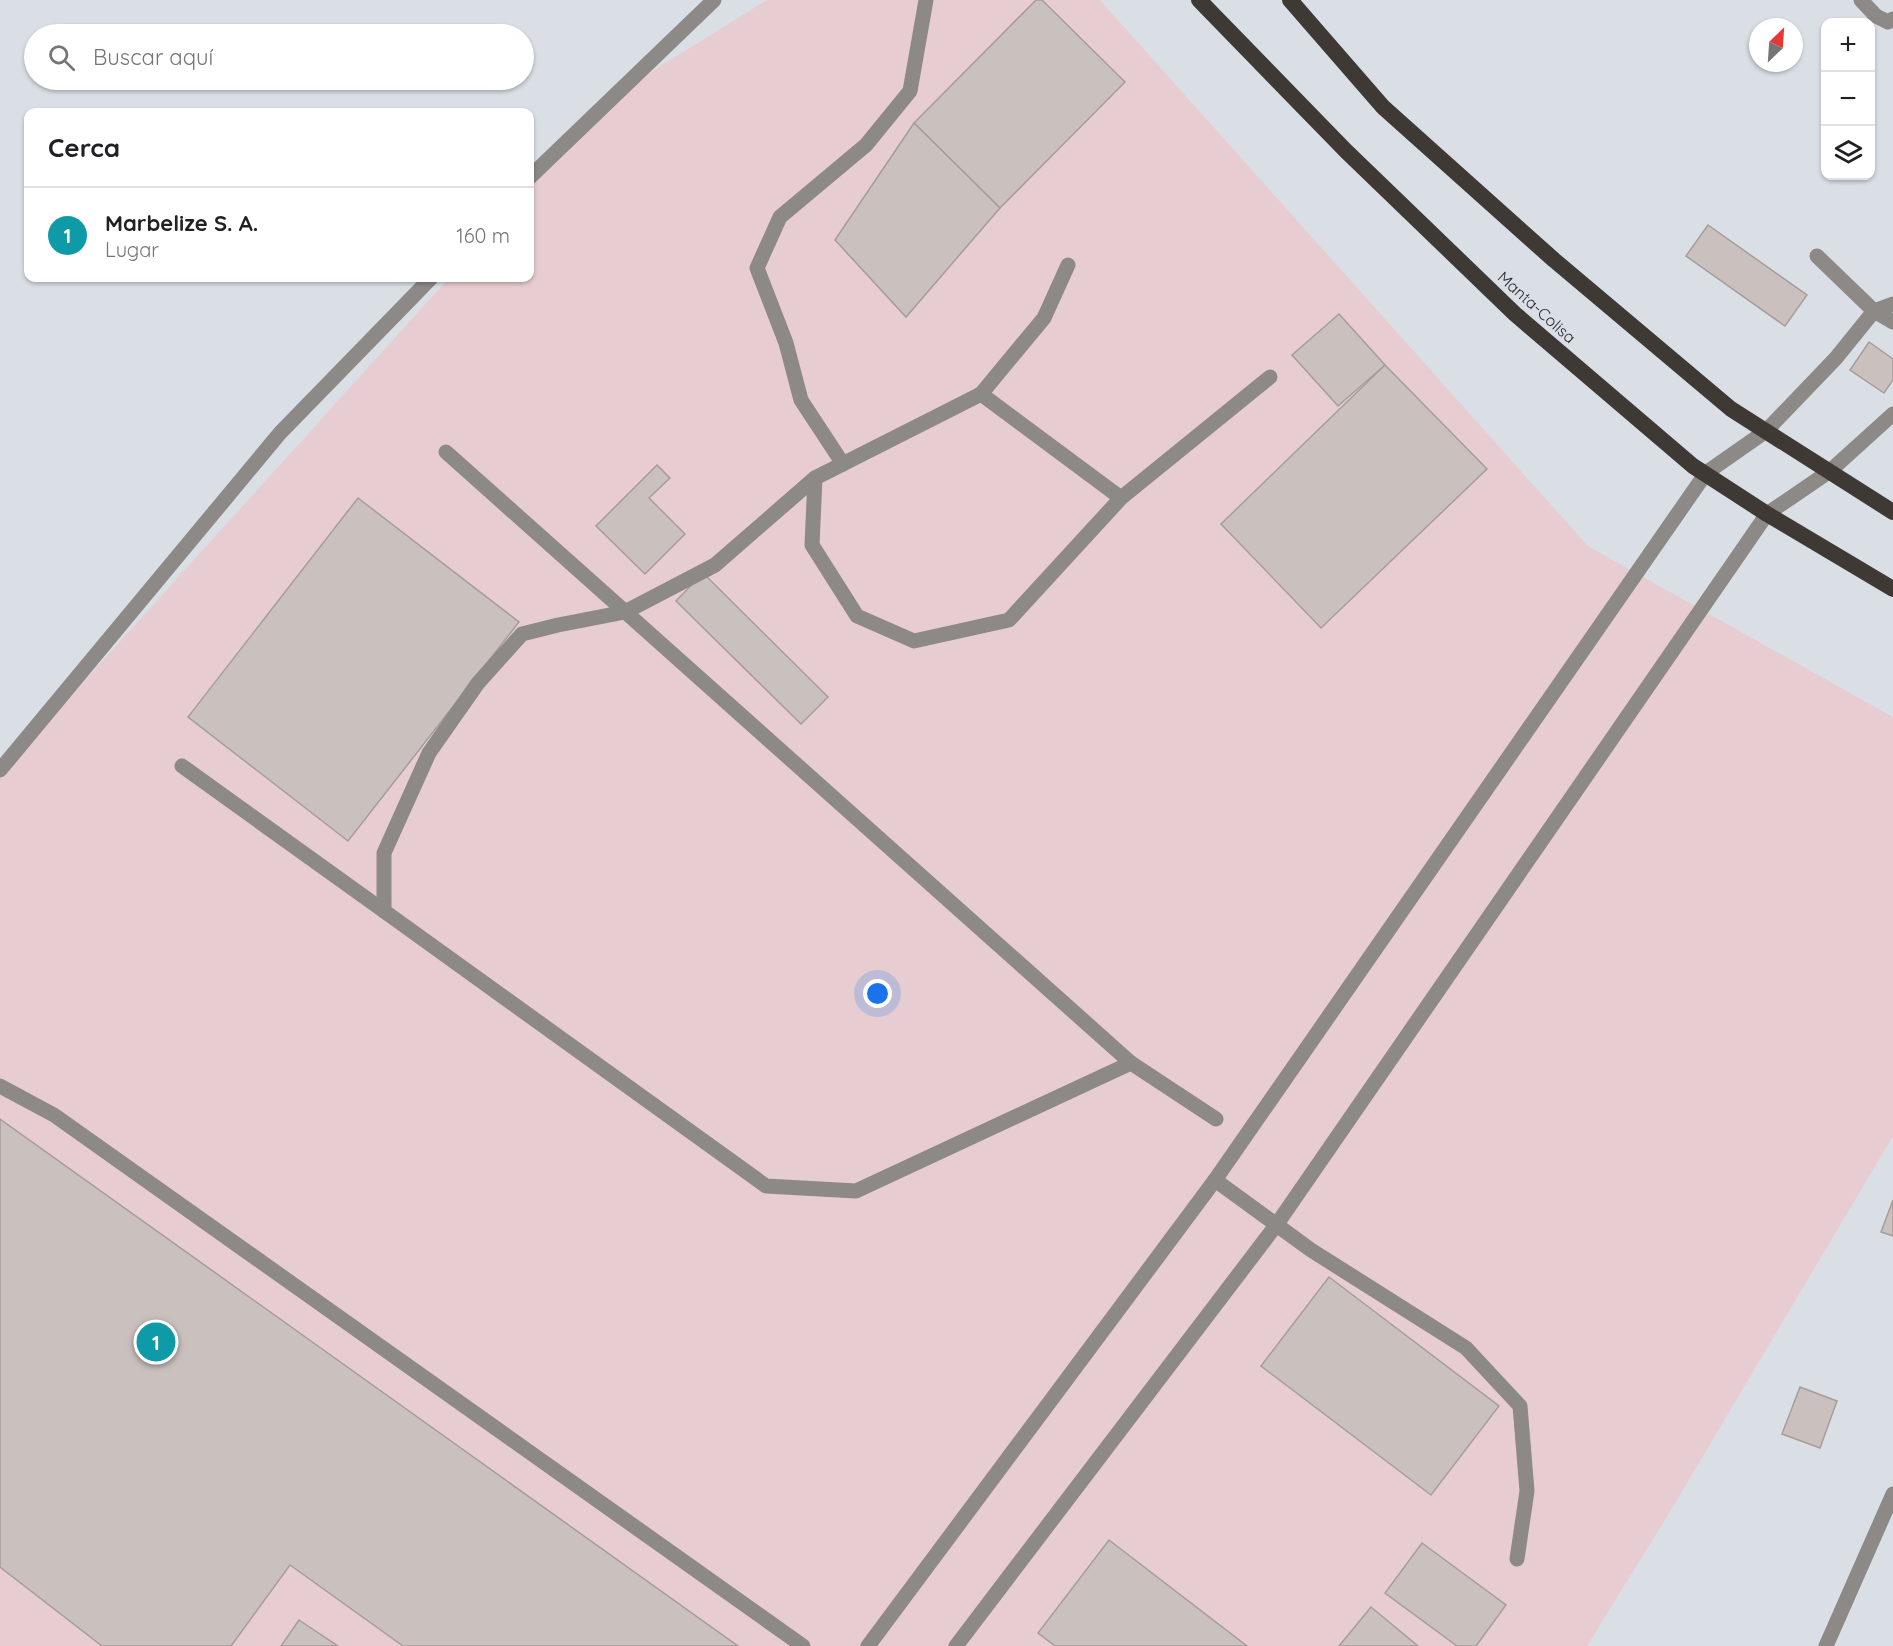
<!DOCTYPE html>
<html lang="es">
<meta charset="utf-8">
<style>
:root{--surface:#fff;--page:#f2f2f2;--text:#202124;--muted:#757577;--line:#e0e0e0;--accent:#65622f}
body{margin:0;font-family:Quicksand,sans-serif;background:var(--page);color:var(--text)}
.controls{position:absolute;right:18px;top:18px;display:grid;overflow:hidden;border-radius:12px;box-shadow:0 2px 4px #0004}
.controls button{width:54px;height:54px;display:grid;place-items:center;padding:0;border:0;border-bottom:2px solid var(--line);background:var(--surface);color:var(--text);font:30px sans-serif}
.compass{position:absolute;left:1749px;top:18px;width:54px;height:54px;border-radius:50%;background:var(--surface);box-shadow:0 2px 4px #0004;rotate:25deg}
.you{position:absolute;left:878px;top:994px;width:21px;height:21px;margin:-15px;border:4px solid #fff;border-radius:50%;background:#1a73e8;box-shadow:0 0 0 9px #1a73e833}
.badge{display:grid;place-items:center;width:39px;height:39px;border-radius:50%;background:var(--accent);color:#fff;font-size:20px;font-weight:700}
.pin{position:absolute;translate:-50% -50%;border:3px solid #fff;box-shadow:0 2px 6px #0006}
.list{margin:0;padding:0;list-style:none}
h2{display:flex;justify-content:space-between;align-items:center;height:78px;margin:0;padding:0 24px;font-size:26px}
h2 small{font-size:20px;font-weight:400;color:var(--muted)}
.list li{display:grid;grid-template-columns:39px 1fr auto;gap:18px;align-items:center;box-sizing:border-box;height:96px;padding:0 24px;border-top:2px solid var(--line)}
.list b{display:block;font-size:22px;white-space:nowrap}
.list p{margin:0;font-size:20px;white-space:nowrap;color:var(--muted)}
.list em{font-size:20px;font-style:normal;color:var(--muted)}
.icon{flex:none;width:33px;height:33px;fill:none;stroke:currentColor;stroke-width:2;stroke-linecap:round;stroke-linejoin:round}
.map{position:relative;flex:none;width:1893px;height:1646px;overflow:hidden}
.search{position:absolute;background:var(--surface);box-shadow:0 2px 4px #0004;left:24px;top:24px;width:510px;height:66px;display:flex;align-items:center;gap:15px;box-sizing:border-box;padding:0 21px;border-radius:33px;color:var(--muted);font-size:22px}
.panel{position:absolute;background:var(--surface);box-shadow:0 2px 4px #0004;left:24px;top:108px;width:510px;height:174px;border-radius:12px}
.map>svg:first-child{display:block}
</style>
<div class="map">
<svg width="1893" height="1646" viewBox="0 0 1893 1646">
<rect width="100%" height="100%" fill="#dadfe6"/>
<!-- industrial -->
<polygon fill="#e7cdd1" points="767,0 1100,0 1588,546 1893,717 1893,1136 1668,1515 1587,1646 0,1646 0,774 449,278 530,278 530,188 614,95"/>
<!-- building -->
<g fill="#cac1bf" stroke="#a69d9b" stroke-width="1.5">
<polygon points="1036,0 1042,0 1125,82 1000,208 914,123"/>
<polygon points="914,123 1000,208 906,317 835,240"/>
<polygon points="1708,225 1807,295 1785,326 1686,256"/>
<polygon points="1339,314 1385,365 1338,406 1292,355"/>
<polygon points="1869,342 1893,359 1893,380 1884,393 1850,370"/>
<polygon points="1385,365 1487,469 1321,628 1221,524"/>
<polygon points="657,465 670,478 649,498 685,534 645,574 596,526"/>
<polygon points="358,498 519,622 348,841 188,717"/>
<polygon points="703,573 828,697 801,724 676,601"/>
<polygon points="0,1119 738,1646 403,1646 290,1565 231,1646 102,1646 0,1567"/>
<polygon points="1893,1200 1893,1236 1881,1232"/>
<polygon points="1329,1277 1499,1406 1431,1495 1261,1366"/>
<polygon points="1800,1387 1837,1401 1820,1448 1782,1434"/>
<polygon points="1109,1540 1247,1646 1055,1646 1038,1633"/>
<polygon points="1422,1543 1506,1605 1476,1646 1457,1646 1385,1593"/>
<polygon points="1371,1607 1418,1646 1339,1646"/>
<polygon points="299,1620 338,1646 281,1646"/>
</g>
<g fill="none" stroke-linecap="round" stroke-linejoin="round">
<!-- service -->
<g stroke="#8c8987" stroke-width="15">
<polyline points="1861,0 1876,16 1888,22 1893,19"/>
<polyline points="530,177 714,0"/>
<polyline points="1068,265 1044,318 981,394 815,478 715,565 625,612 558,625 522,634 478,683 429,753 384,853 384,911 766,1186 856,1191 1131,1063 1216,1119"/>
<polyline points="1893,304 1874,311 1893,322"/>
<polyline points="981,394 1121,498"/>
<polyline points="1766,431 1836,358 1874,311 1817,256"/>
<polyline points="446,452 1131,1063"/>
<polyline points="843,464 801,400 786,343 757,268 780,217 866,145 910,91 926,0"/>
<polyline points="1830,471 1893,414"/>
<polyline points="815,478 812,545 857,616 914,641 1009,620 1121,498 1270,377"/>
<polyline points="182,766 384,911"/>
<polyline points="0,770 280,433 431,278"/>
<polyline points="0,1086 54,1115 803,1646"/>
<polyline points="1215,1180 1311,1250 1466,1348 1520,1406 1527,1491 1517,1559"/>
</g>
<!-- minor -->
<g stroke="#8c8987" stroke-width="15">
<polyline points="868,1646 1215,1180 1706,473 1766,431"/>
<polyline points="956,1646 1277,1224 1767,514 1830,471"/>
<polyline points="1826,1646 1893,1494"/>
</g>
<!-- trunk -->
<g stroke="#3e3935" stroke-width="16">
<polyline points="1199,0 1346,151 1515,314 1693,466 1767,514 1893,589"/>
<polyline points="1290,0 1383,107 1554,260 1731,409 1893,512"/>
</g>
</g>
<g text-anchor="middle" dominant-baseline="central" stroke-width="4.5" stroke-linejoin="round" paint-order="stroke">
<!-- street labels -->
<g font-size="16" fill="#232527" stroke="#dadfe6">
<text transform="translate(1537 307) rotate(42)">Manta-Colisa</text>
</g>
</g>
</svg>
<div class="controls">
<button>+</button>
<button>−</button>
<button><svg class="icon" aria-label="layers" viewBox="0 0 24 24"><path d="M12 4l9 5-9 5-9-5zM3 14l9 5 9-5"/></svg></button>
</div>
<svg class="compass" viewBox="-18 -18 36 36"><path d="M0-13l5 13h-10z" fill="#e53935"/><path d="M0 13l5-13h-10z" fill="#757577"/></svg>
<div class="you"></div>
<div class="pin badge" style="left:156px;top:1342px;background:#0f9aa8">1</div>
<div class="search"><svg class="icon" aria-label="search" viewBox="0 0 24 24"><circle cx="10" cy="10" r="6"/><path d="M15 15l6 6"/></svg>Buscar aquí</div>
<section class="panel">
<h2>Cerca<small></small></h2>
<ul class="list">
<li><span class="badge" style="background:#0f9aa8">1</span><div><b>Marbelize S. A.</b><p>Lugar</p></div><em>160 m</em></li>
</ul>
</section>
</div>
